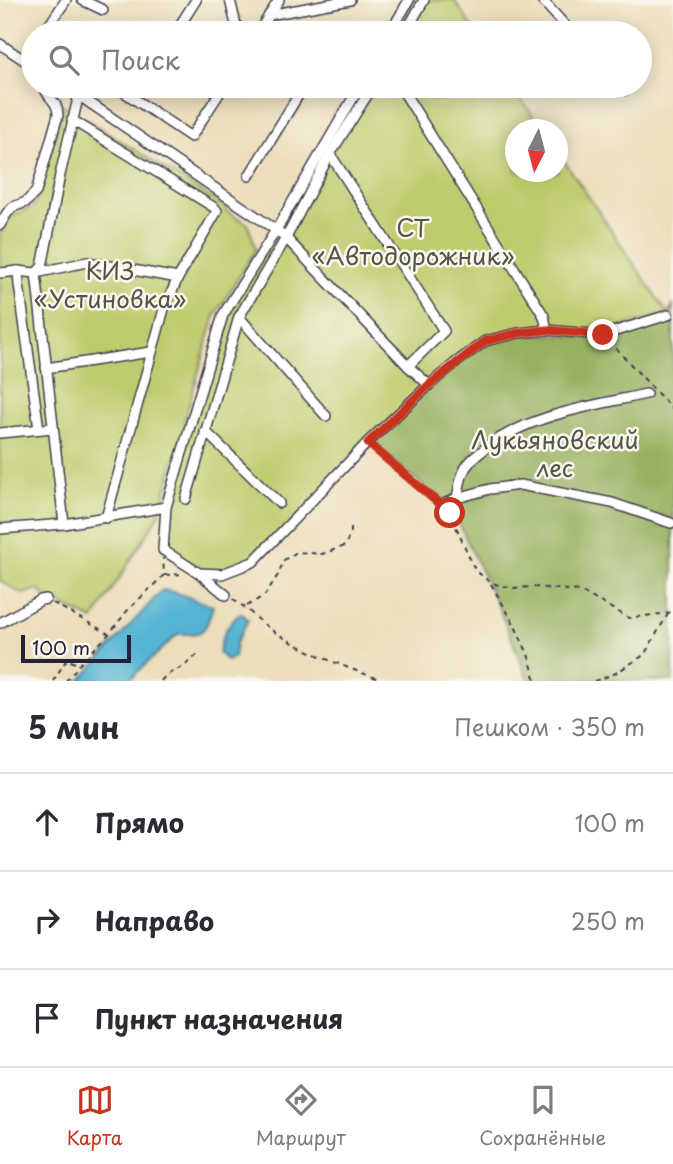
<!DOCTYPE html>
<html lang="ru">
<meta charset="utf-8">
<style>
:root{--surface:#fff;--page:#f2f2f3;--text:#2b2b33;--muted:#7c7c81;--line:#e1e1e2;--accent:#c8321e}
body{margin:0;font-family:"Playpen Sans",sans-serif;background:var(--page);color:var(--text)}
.compass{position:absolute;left:505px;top:119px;width:63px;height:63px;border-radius:50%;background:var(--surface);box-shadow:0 4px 18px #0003;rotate:186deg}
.scale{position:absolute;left:21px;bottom:18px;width:110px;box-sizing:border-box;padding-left:7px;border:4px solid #22223b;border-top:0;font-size:19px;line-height:24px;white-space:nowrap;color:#22223b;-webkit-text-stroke:5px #fbf7ec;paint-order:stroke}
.stop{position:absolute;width:21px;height:21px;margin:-16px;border:5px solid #c8321e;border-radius:50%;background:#fff}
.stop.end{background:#c8321e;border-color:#fff;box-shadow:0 2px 7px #0008}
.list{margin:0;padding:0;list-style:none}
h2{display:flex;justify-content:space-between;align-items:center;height:91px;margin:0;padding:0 28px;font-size:30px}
h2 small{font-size:23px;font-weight:400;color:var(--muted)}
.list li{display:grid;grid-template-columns:46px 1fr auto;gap:21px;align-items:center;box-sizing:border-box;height:98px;padding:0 28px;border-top:2px solid var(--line)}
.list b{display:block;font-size:26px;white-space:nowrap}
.list em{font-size:23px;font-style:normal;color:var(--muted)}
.icon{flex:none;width:38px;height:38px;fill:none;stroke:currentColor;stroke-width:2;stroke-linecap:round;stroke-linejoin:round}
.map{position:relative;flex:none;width:673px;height:681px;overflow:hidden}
.search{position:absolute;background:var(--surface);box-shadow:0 4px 18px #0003;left:21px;right:21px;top:21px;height:77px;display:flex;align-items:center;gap:18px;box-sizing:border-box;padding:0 24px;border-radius:38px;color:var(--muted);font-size:26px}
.sheet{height:385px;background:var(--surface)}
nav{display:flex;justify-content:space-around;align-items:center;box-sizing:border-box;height:98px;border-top:2px solid var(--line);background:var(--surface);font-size:19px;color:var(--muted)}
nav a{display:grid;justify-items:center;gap:4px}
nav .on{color:var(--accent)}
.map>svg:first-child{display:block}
</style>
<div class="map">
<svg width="673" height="681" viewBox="0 0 673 681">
<rect width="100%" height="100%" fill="#fbf7ec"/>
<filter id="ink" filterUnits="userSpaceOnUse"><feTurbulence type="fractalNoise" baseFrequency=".0143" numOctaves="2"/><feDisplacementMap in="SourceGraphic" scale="14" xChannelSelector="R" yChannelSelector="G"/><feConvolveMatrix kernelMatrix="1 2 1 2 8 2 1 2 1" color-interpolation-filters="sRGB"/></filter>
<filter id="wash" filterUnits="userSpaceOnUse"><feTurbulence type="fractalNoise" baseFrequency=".00686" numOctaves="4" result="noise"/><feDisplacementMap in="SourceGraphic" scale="28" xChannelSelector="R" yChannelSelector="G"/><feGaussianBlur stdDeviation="1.57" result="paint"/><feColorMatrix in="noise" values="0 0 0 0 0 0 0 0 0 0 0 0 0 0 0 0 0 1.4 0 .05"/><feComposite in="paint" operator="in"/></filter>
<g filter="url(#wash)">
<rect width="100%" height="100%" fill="#ecdebb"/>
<!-- green -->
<g fill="#bfcc6e" stroke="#707754" stroke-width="2">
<polygon points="409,0 454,0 476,33 390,33"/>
<polygon points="360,86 512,86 542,129 516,130 516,172 558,172 558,152 668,314 602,332 547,328 454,363 253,562 222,574 199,573 163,550 166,507 223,315"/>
<polygon points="64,105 227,208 226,211 248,224 256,249 215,316 184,421 186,423 159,515 93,620 44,596 39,589 23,594 0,581 0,235 12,216 35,205"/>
</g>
<!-- forest -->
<polygon fill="#97b061" stroke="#5c694e" stroke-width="2" points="673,304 673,681 529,681 500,611 452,509 370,442 440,378 485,343 519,334 604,337 668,316"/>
<!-- water -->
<g fill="#55b4d3" stroke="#3c6b87" stroke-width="2">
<path d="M 162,590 L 177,593 L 213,606 C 205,631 206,635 178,634 L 128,681 L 80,681 Z"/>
<path d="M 242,613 L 248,620 L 236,643 L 234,657 L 227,661 L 219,653 C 221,638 228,620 242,613 Z"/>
</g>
</g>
<g filter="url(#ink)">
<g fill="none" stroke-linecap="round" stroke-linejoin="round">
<defs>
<g id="minor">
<polyline points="82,0 103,10"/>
<polyline points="230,0 238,33"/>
<polyline points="542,0 572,33"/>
<polyline points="269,15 350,0"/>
<polyline points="44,33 66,0"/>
<polyline points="175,33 196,0"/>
<polyline points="258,33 279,0"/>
<polyline points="390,33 409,0"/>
<polyline points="405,33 424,0"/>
<polyline points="0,44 33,66"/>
<polyline points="65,86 276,230 223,315 166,507 163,550 199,573 222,574 253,562 369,441 429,385 454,364 485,341 518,333 547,330 603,335 668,315"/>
<polyline points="115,86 191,137 224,86"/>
<polyline points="360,86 276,230 286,238 408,366 429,385"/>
<polyline points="373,86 330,154 444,331 408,366"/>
<polyline points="400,86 544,316 547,330"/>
<polyline points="621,86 625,90"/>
<polyline points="133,98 140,86"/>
<polyline points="72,120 215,208 217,211 178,278 164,309 106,518"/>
<polyline points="249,176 304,86"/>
<path d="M 0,225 L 7,213 L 13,207 L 26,202 L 36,192 L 58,115 C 58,100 47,99 44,86"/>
<polyline points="18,271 19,285 39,429"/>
<polyline points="0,273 18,271 36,273 87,262 178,278"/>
<polyline points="239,317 326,416"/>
<polyline points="46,368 151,352"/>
<polyline points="205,431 279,503"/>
<polyline points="0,433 53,428"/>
<polyline points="457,498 490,489 520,485 612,503 671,523"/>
<polyline points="186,499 239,317 286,238 330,154"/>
<path d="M 442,505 L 457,498 C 459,489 460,479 464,471 C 467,463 475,457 482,451 C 525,415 592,406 646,394"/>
<polyline points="64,524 36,273 42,267 60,175 79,94"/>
<polyline points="0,529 64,524 166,507"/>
<polyline points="199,573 226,595"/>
<polyline points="0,623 41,600 46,599"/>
</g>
</defs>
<!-- minor casing -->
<use href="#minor" stroke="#403e4e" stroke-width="12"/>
<!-- path -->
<g stroke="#403e4e" stroke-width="2" stroke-dasharray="5 5" stroke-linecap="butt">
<polyline points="609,341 673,410"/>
<polyline points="375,449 435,499"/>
<polyline points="447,510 450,513 475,570 491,583 513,588 534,587 580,591 629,618 669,613 673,608"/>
<polyline points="165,575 184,574"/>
<polyline points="491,584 513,622 528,654 536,681"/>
<path d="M 233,599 C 249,609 260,623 276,633 C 310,654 347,668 385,681"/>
<polyline points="53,603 109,634"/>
<polyline points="247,606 265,595 278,575 284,560 297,552 322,554 345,546 351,532 351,523"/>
<polyline points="53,681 67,659 77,664"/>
<polyline points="66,681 79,665 109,634 127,611 164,575 163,558"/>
<polyline points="161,681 166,675 184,666 198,654"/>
<polyline points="594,681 614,674 644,655 668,614"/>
</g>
<!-- minor -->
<use href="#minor" stroke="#fff" stroke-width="9"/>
</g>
</g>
<g fill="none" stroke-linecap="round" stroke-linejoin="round" filter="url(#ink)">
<!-- route -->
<polyline stroke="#c8321e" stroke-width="9" points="450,513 368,443 429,385 485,341 519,333 547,330 603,335"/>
</g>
<g text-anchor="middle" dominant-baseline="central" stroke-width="5" stroke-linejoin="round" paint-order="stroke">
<!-- park labels -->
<g font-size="24" fill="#51554a" stroke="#fbf7ec">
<text x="413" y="227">СТ<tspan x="413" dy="28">«Автодорожник»</tspan></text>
<text x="110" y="270">КИЗ<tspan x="110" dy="28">«Устиновка»</tspan></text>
<text x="555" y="439">Лукьяновский<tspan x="555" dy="28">лес</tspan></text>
</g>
</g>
</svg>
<svg class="compass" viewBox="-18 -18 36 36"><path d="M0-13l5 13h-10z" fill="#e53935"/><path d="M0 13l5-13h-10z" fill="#7c7c81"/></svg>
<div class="scale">100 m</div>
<div class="stop" style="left:450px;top:513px"></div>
<div class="stop end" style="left:603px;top:335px"></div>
<div class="search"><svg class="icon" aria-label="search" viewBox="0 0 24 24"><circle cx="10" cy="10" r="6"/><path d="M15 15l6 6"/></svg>Поиск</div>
</div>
<section class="sheet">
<h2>5 мин<small>Пешком · 350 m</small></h2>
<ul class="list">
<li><svg class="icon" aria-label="ahead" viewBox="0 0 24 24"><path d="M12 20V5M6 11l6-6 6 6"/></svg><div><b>Прямо</b></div><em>100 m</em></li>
<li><svg class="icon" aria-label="right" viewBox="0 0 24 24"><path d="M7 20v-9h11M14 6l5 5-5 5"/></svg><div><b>Направо</b></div><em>250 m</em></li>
<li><svg class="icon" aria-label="arrive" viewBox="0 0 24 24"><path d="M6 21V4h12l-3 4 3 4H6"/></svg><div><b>Пункт назначения</b></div></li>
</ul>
</section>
<nav>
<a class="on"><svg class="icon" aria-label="map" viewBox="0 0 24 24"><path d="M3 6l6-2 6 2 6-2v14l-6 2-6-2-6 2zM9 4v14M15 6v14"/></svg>Карта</a>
<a><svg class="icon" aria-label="directions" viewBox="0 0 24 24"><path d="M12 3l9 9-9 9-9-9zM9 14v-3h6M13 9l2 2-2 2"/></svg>Маршрут</a>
<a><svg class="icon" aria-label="saved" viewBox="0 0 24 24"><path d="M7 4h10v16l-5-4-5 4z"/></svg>Сохранённые</a>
</nav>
